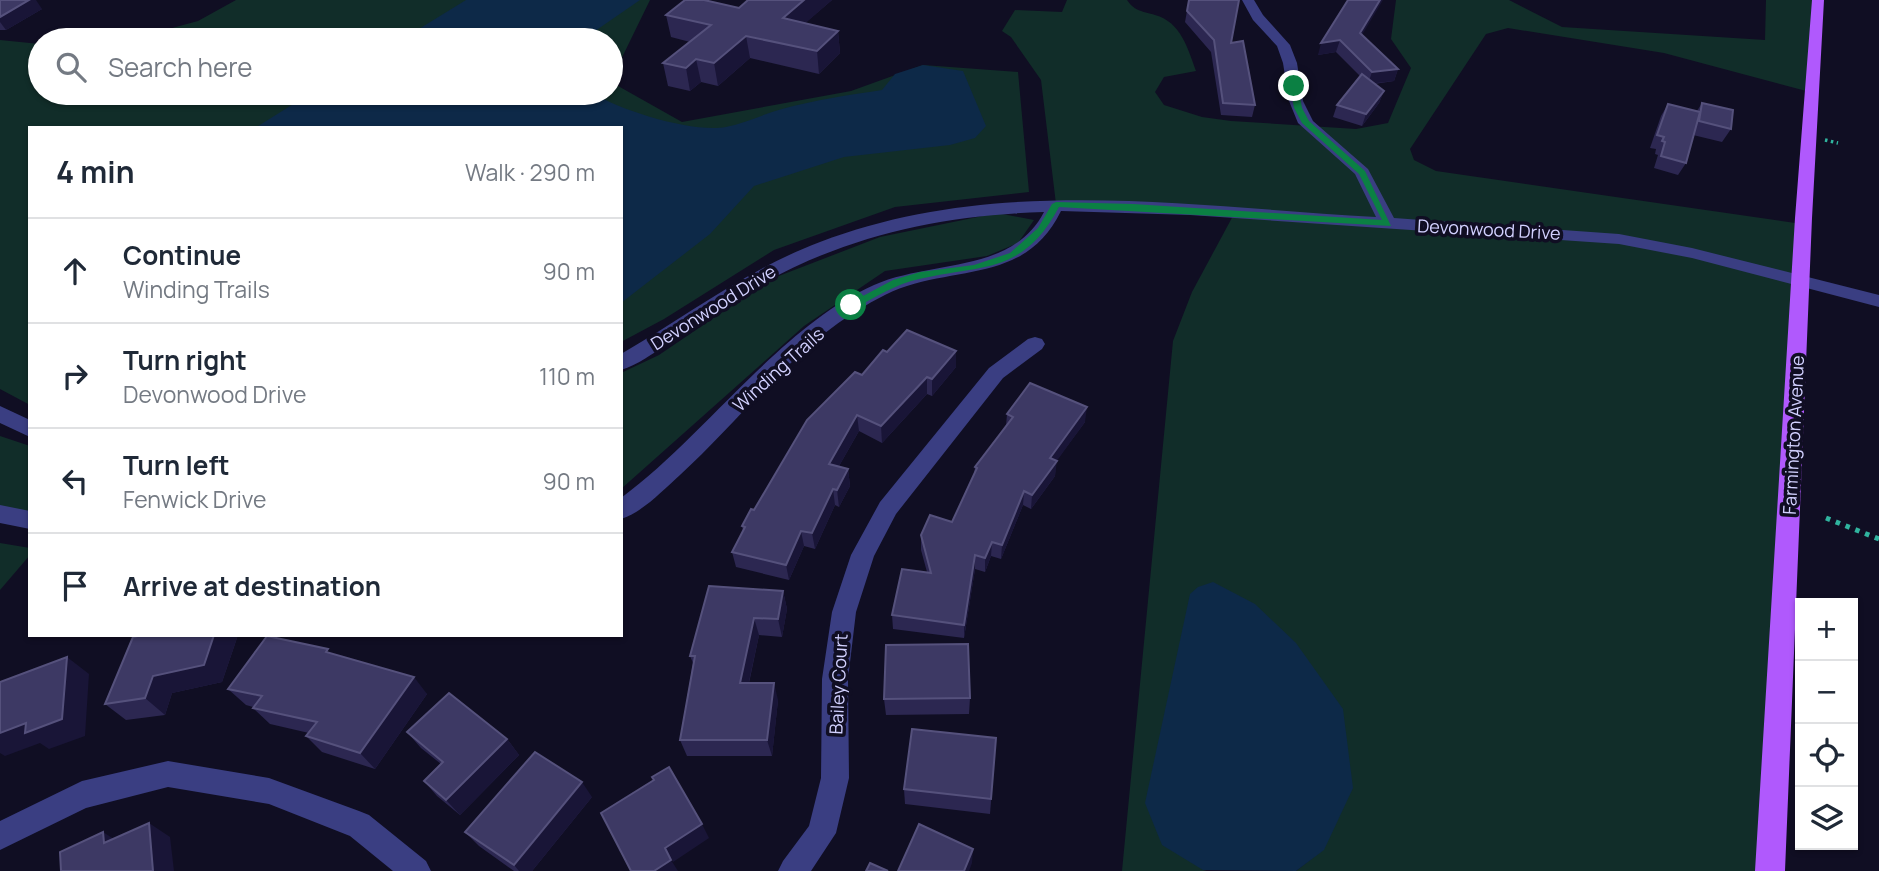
<!DOCTYPE html>
<meta charset="utf-8">
<style>
:root{--surface:#fff;--page:#f2f2f3;--text:#1f2937;--muted:#747a83;--line:#e0e1e3}
body{margin:0;font-family:Manrope,sans-serif;background:var(--page);color:var(--text)}
.controls{position:absolute;right:21px;bottom:21px;display:grid;overflow:hidden;border-radius:0px;box-shadow:0 2px 5px #0004}
.controls button{width:63px;height:63px;display:grid;place-items:center;padding:0;border:0;border-bottom:2px solid var(--line);background:var(--surface);color:var(--text);font:35px sans-serif}
.stop{position:absolute;width:21px;height:21px;margin:-16px;border:5px solid #0b8043;border-radius:50%;background:#fff}
.stop.end{background:#0b8043;border-color:#fff;box-shadow:0 2px 7px #0008}
.list{margin:0;padding:0;list-style:none}
h2{display:flex;justify-content:space-between;align-items:center;height:91px;margin:0;padding:0 28px;font-size:30px}
h2 small{font-size:23px;font-weight:400;color:var(--muted)}
.list li{display:grid;grid-template-columns:46px 1fr auto;gap:21px;align-items:center;box-sizing:border-box;height:105px;padding:0 28px;border-top:2px solid var(--line)}
.list b{display:block;font-size:26px;white-space:nowrap}
.list p{margin:0;font-size:23px;white-space:nowrap;color:var(--muted)}
.list em{font-size:23px;font-style:normal;color:var(--muted)}
.icon{flex:none;width:38px;height:38px;fill:none;stroke:currentColor;stroke-width:2;stroke-linecap:round;stroke-linejoin:round}
.map{position:relative;flex:none;width:1879px;height:871px;overflow:hidden}
.search{position:absolute;background:var(--surface);box-shadow:0 2px 5px #0004;left:28px;top:28px;width:595px;height:77px;display:flex;align-items:center;gap:18px;box-sizing:border-box;padding:0 24px;border-radius:38px;color:var(--muted);font-size:26px}
.panel{position:absolute;background:var(--surface);box-shadow:0 2px 5px #0004;left:28px;top:126px;width:595px;height:511px;border-radius:0px}
.map>svg:first-child{display:block}
</style>
<div class="map">
<svg width="1879" height="871" viewBox="0 0 1879 871">
<rect width="100%" height="100%" fill="#100e23"/>
<!-- green -->
<g fill="#112d29">
<polygon points="236,0 650,0 611,80 611,40 128,40 198,21"/>
<path d="M 1067,0 L 1127,0 C 1135,12 1143,11 1155,15 C 1181,22 1188,49 1196,71 L 1164,77 L 1155,92 L 1164,105 L 1202,117 L 1231,121 L 1356,129 L 1388,123 L 1411,68 L 1391,39 L 1396,0 L 1509,0 L 1562,27 L 1765,40 L 1766,0 L 1818,0 L 1810,92 L 1664,53 L 1508,28 L 1486,34 L 1410,149 L 1414,160 L 1436,171 L 1802,224 L 1770,871 L 1296,871 L 1324,849 L 1203,870 L 1207,871 L 1122,871 L 1173,341 L 1192,292 L 1234,214 L 1056,204 L 1041,80 L 1011,37 L 1002,31 L 1015,10 L 1062,12 Z"/>
<polygon points="0,40 40,44 40,93 611,93 611,82 682,122 851,91 923,65 1018,72 1029,192 895,207 774,250 664,319 621,342 621,128 30,128 30,405 0,389"/>
<polygon points="997,213 1034,220 1018,243 987,256 885,271 804,326 621,489 621,373 659,355 771,279 880,237"/>
<polygon points="0,436 30,446 30,513 0,508"/>
<polygon points="0,543 30,548 30,555 0,590"/>
</g>
<!-- water -->
<g fill="#0d2948">
<polygon points="466,0 640,0 582,40 401,40"/>
<path d="M 923,65 L 963,71 L 986,126 L 975,138 L 950,145 L 844,157 L 754,186 L 710,234 L 621,303 L 621,128 L 255,128 L 311,93 L 593,93 C 621,111 693,133 726,127 C 745,123 764,114 782,109 C 815,100 849,95 882,90 L 895,74 Z"/>
<polygon points="1213,582 1255,604 1296,643 1343,709 1353,788 1324,850 1296,871 1203,870 1162,845 1145,803 1190,594 1198,587"/>
</g>
<g fill="none" stroke-linecap="round" stroke-linejoin="round">
<!-- path-far1 -->
<polyline stroke="#30b49f" stroke-width="3.5" stroke-dasharray="2.5 3.5" stroke-linecap="butt" points="1825,140 1838,143"/>
<!-- path -->
<polyline stroke="#30b49f" stroke-width="5" stroke-dasharray="4.5 6" stroke-linecap="butt" points="1826,518 1879,539"/>
<!-- minor -->
<g fill="#3a3e82" fill-rule="evenodd">
<path d="M 1242,0 L 1254,0 L 1263,15 L 1290,45 L 1297,63 L 1303,101 L 1313,121 L 1368,169 L 1394,218 L 1619,234 L 1692,248 L 1879,295 L 1879,307 L 1692,258 L 1619,244 L 1190,215 L 1061,211 C 1028,278 968,267 907,286 C 887,292 868,304 850,315 C 785,358 737,423 680,475 C 663,490 643,512 621,519 L 621,498 C 705,436 781,326 874,285 C 930,260 1012,274 1044,212 C 941,215 843,236 753,289 C 724,307 696,326 668,344 C 653,353 638,365 621,370 L 621,354 C 687,316 748,269 820,242 C 998,174 1191,207 1376,217 L 1355,174 L 1298,123 L 1289,101 L 1283,63 L 1277,46 L 1253,20 Z"/>
<polygon points="1035,337 1042,339 1045,344 1042,349 1003,378 896,514 874,556 856,612 848,679 849,778 836,833 811,871 778,871 783,861 809,826 821,778 822,679 832,612 851,555 880,502 989,368 1028,339"/>
<polygon points="0,406 30,420 30,437 0,423"/>
<polygon points="0,505 30,511 30,529 0,523"/>
<polygon points="168,761 269,778 359,811 369,815 426,861 431,871 393,871 350,836 269,804 168,787 86,808 0,850 0,821 82,781"/>
</g>
<!-- major -->
<polygon fill="#b059fd" fill-rule="evenodd" points="1812,0 1824,0 1812,218 1785,871 1755,871 1795,218"/>
</g>
<!-- wall -->
<g fill="#2c2751">
<polygon points="0,0 42,9 6,30 0,30"/>
<polygon points="832,0 805,23 838,31 840,53 819,74 750,58 718,86 701,82 690,91 668,86 663,63 690,42 671,37 666,15"/>
<polygon points="1189,0 1231,43 1255,105 1252,117 1221,115 1211,52 1185,22"/>
<polygon points="1348,0 1362,35 1398,69 1394,81 1374,84 1384,91 1379,103 1362,126 1333,117 1337,105 1360,76 1336,52 1318,55"/>
<polygon points="1702,103 1731,129 1722,142 1693,135 1686,163 1678,175 1654,168 1658,155 1655,154 1656,149 1650,148 1661,116 1668,104 1697,111"/>
<polygon points="887,352 956,367 932,396 927,394 882,443 859,431 839,466 848,469 850,486 839,507 835,505 815,549 804,546 789,580 736,567 732,552 743,531 742,526 862,375"/>
<polygon points="1007,414 1085,422 1056,461 1055,476 1031,509 1023,505 1001,559 991,556 985,572 975,569 964,638 893,629 892,615 927,572 921,550 921,535 952,522 974,474 975,467 1006,426"/>
<polygon points="783,591 787,609 782,637 759,635 749,683 778,700 772,756 687,756 680,740 693,663 690,656"/>
<polygon points="143,635 238,635 222,682 172,693 165,715 126,720 105,704"/>
<polygon points="332,654 427,694 375,769 322,752 306,736 309,733 270,724 253,708 253,707 246,705 228,689"/>
<polygon points="970,698 969,714 886,715 884,699"/>
<polygon points="407,732 507,739 519,755 460,815 437,796 424,781 441,764 421,748"/>
<polygon points="996,738 990,814 905,804 904,789"/>
<polygon points="592,797 532,871 514,871 479,846 465,832"/>
</g>
<!-- shaded-wall -->
<g fill="#191537">
<polygon points="29,0 36,0 42,9 6,30 0,22 0,17"/>
<polygon points="804,0 832,0 785,41 783,18"/>
<polygon points="1380,0 1383,0 1356,45 1360,33"/>
<polygon points="838,31 840,53 819,74 817,51"/>
<polygon points="746,36 750,58 718,86 714,63"/>
<polygon points="1340,40 1336,52 1318,55 1321,43"/>
<polygon points="696,59 701,82 690,91 686,68"/>
<polygon points="1398,69 1394,81 1368,84 1372,72"/>
<polygon points="1384,91 1379,103 1362,126 1366,114"/>
<polygon points="956,351 956,367 932,396 932,379"/>
<polygon points="927,377 927,394 882,443 881,426"/>
<polygon points="1087,407 1085,422 1048,473 1050,458"/>
<polygon points="857,415 859,431 831,480 829,464"/>
<polygon points="1057,461 1055,476 1031,509 1032,495"/>
<polygon points="848,469 850,486 839,507 837,490"/>
<polygon points="833,489 835,505 815,549 812,533"/>
<polygon points="1024,491 1023,505 1001,559 1002,545"/>
<polygon points="801,531 804,546 789,580 786,565"/>
<polygon points="992,542 991,556 985,572 985,558"/>
<polygon points="975,555 975,569 964,638 964,625"/>
<polygon points="783,591 787,609 782,637 778,619"/>
<polygon points="754,618 759,635 745,700 740,683"/>
<polygon points="214,635 238,635 222,682 172,693 165,715 145,698 153,676"/>
<polygon points="67,657 89,674 85,736 49,749 40,743 5,756 0,753 0,733 26,723"/>
<polygon points="414,677 427,694 375,769 360,753"/>
<polygon points="774,683 778,700 772,756 767,740"/>
<polygon points="507,739 519,755 460,815 446,800"/>
<polygon points="582,782 592,797 532,871 519,871 514,865"/>
<polygon points="149,823 170,837 174,871 153,871"/>
<polygon points="702,824 709,838 673,862 665,848"/>
<polygon points="103,832 126,847 104,843"/>
<polygon points="973,849 972,863 969,871 964,871"/>
<polygon points="671,860 678,871 654,871"/>
</g>
<!-- building -->
<g fill="#3d3964" stroke="#55517c" stroke-width="2">
<polygon points="0,0 29,0 0,17"/>
<polygon points="685,0 704,0 739,8 748,0 804,0 783,18 838,31 817,51 746,36 714,63 696,59 686,68 663,63 711,25 666,15"/>
<polygon points="1189,0 1239,0 1231,43 1243,41 1255,105 1223,103 1214,40 1187,11"/>
<polygon points="1348,0 1380,0 1360,33 1398,69 1372,72 1340,40 1321,43"/>
<polygon points="1362,74 1384,91 1366,114 1337,105"/>
<polygon points="1702,103 1733,110 1731,129 1699,121"/>
<polygon points="1668,104 1700,112 1686,163 1661,156 1665,142 1662,141 1664,137 1657,135"/>
<polygon points="907,330 956,351 932,379 927,377 881,426 857,415 829,464 848,469 837,490 833,489 812,533 801,531 786,565 732,552 745,527 742,526 751,509 754,510 807,420 855,372 862,375 883,350 887,352"/>
<polygon points="1030,383 1087,407 1050,458 1057,461 1032,495 1024,491 1002,545 992,542 985,558 975,555 964,625 892,615 902,569 931,573 921,535 930,515 952,522 977,468 975,467 1013,417 1007,414"/>
<polygon points="709,586 783,591 778,619 754,618 740,683 774,683 767,740 680,740 695,656 690,656"/>
<polygon points="143,635 214,635 204,665 153,676 145,698 105,704 133,637"/>
<polygon points="267,636 328,649 326,652 414,677 360,753 306,736 317,722 253,708 262,696 228,689"/>
<polygon points="968,644 970,698 884,699 886,645"/>
<polygon points="67,657 62,719 25,733 26,723 0,733 0,682"/>
<polygon points="449,693 507,739 446,800 424,781 443,762 407,732"/>
<polygon points="912,729 996,738 991,799 904,789"/>
<polygon points="535,752 582,782 514,865 465,832"/>
<polygon points="669,767 702,824 665,848 671,860 654,871 631,871 601,813 654,780 652,777"/>
<polygon points="149,823 153,871 61,871 60,852 103,832 104,843"/>
<polygon points="919,824 973,849 964,871 898,871"/>
<polygon points="870,863 888,871 866,871"/>
</g>
<!-- route -->
<path fill="#0b8043" d="M 1294,84 L 1298,86 L 1302,108 L 1309,121 L 1365,171 L 1391,226 L 1059,207 C 1023,275 983,264 919,279 C 896,284 876,297 855,308 L 846,305 L 893,280 L 920,272 L 974,265 L 1010,253 L 1038,228 L 1052,204 L 1056,202 L 1133,204 L 1382,220 L 1359,174 L 1302,123 L 1294,108 L 1290,86 Z"/>
<g text-anchor="middle" dominant-baseline="central" stroke-width="7" stroke-linejoin="round" paint-order="stroke">
<!-- street labels -->
<g font-size="18" fill="#d2d1ff" stroke="#100e23">
<text transform="translate(1489 229) rotate(3)">Devonwood Drive</text>
<text transform="translate(713 307) rotate(-32)">Devonwood Drive</text>
<text transform="translate(778 369) rotate(-42)">Winding Trails</text>
<text transform="translate(1793 435) rotate(-87)">Farmington Avenue</text>
<text transform="translate(838 684) rotate(-87)">Bailey Court</text>
</g>
</g>
</svg>
<div class="controls">
<button>+</button>
<button>−</button>
<button><svg class="icon" aria-label="locate" viewBox="0 0 24 24"><circle cx="12" cy="12" r="6"/><path d="M12 2v4M12 18v4M2 12h4M18 12h4"/></svg></button>
<button><svg class="icon" aria-label="layers" viewBox="0 0 24 24"><path d="M12 4l9 5-9 5-9-5zM3 14l9 5 9-5"/></svg></button>
</div>
<div class="stop" style="left:851px;top:305px"></div>
<div class="stop end" style="left:1294px;top:86px"></div>
<div class="search"><svg class="icon" aria-label="search" viewBox="0 0 24 24"><circle cx="10" cy="10" r="6"/><path d="M15 15l6 6"/></svg>Search here</div>
<section class="panel">
<h2>4 min<small>Walk · 290 m</small></h2>
<ul class="list">
<li><svg class="icon" aria-label="ahead" viewBox="0 0 24 24"><path d="M12 20V5M6 11l6-6 6 6"/></svg><div><b>Continue</b><p>Winding Trails</p></div><em>90 m</em></li>
<li><svg class="icon" aria-label="right" viewBox="0 0 24 24"><path d="M7 20v-9h11M14 6l5 5-5 5"/></svg><div><b>Turn right</b><p>Devonwood Drive</p></div><em>110 m</em></li>
<li><svg class="icon" aria-label="left" viewBox="0 0 24 24"><path d="M17 20v-9H6M10 6l-5 5 5 5"/></svg><div><b>Turn left</b><p>Fenwick Drive</p></div><em>90 m</em></li>
<li><svg class="icon" aria-label="arrive" viewBox="0 0 24 24"><path d="M6 21V4h12l-3 4 3 4H6"/></svg><div><b>Arrive at destination</b></div></li>
</ul>
</section>
</div>
